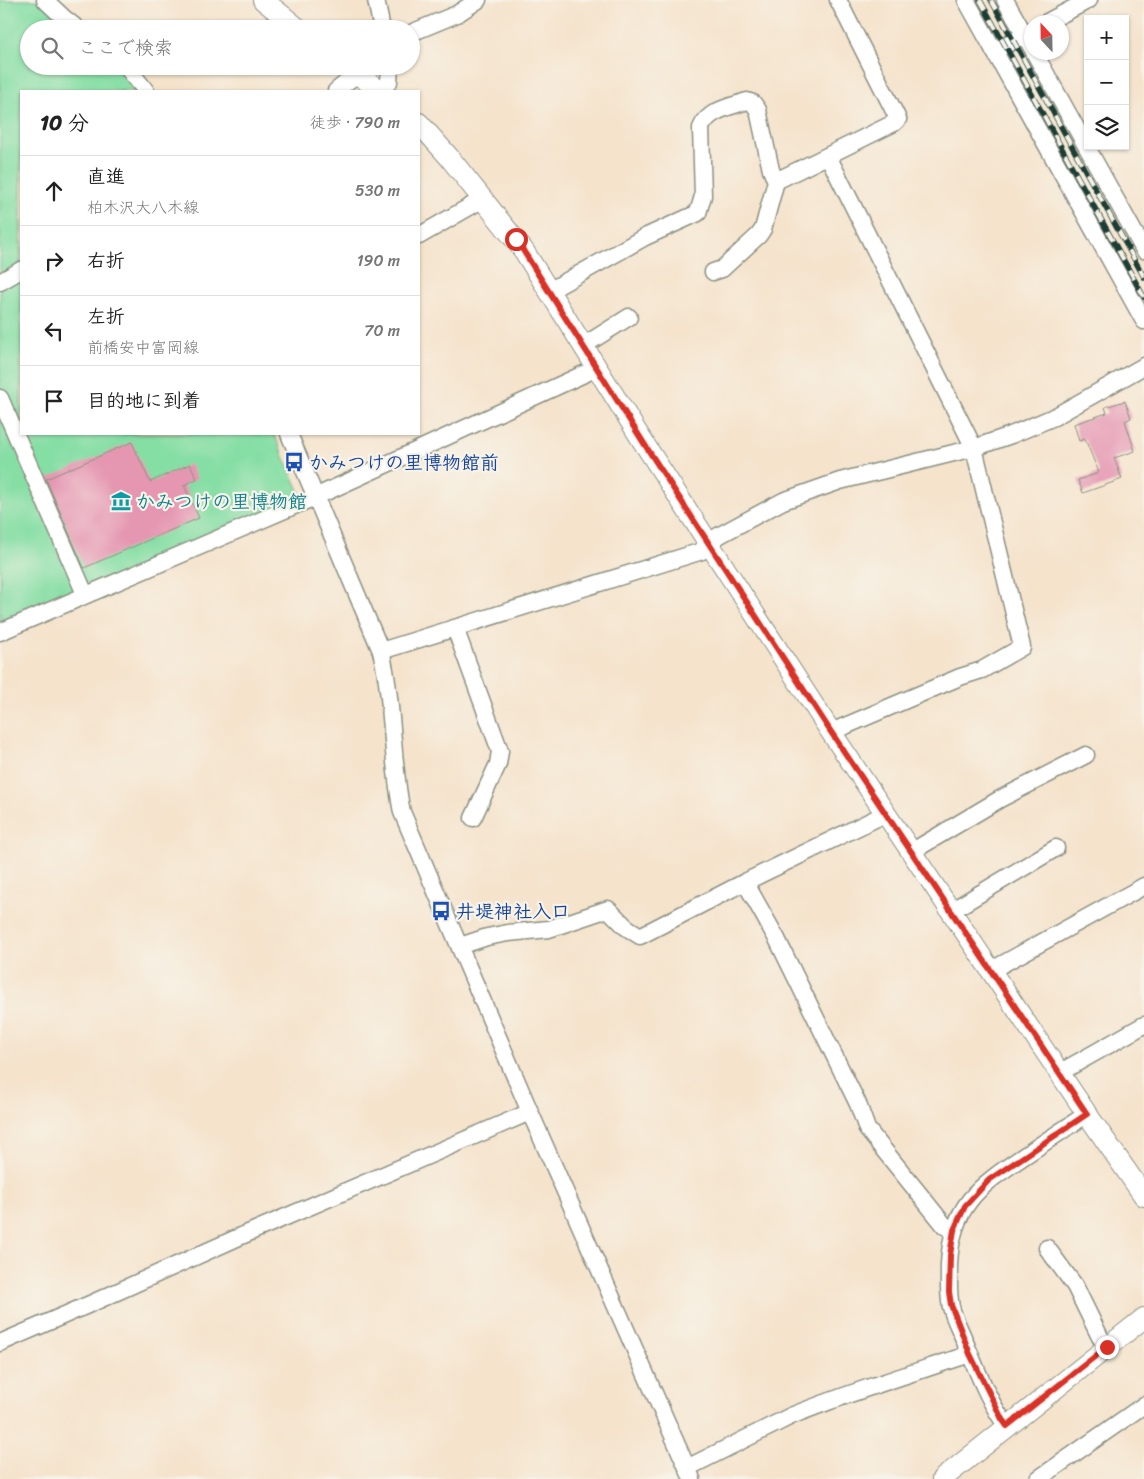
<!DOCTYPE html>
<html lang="ja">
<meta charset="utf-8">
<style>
:root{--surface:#fff;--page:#f6f6f6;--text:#222;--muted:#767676;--line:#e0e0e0}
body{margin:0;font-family:Sriracha,"Klee One",sans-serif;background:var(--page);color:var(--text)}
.controls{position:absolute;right:15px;top:15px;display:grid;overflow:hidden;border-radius:0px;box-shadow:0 1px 4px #0004}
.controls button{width:45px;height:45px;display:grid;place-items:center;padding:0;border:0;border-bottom:1px solid var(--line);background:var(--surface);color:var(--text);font:25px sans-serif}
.compass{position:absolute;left:1024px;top:15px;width:45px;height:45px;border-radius:50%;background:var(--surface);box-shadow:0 1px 4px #0004;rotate:338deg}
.stop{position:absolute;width:15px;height:15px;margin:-11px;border:4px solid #d93025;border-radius:50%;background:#fff}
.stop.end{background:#d93025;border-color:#fff;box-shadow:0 1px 5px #0008}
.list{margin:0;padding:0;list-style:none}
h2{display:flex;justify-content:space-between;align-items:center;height:65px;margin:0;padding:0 20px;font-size:21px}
h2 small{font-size:16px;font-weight:400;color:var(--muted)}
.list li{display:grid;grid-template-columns:32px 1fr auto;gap:15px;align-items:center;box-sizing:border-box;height:70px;padding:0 20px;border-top:1px solid var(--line)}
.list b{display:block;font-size:19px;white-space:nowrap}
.list p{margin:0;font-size:16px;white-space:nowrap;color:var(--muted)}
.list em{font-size:16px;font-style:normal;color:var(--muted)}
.icon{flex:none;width:28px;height:28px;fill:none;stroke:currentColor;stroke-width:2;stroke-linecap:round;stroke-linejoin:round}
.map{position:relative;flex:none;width:1144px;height:1479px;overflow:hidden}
.search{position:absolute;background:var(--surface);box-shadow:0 1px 4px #0004;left:20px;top:20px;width:400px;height:55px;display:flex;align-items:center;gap:12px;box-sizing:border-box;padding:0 18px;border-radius:28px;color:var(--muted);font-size:19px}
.panel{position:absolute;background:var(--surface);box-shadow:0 1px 4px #0004;left:20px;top:90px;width:400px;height:345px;border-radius:0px}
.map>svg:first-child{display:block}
</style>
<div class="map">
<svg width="1144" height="1479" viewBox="0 0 1144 1479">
<rect width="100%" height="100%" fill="#f7f3e8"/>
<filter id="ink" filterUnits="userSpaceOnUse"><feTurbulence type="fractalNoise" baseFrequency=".02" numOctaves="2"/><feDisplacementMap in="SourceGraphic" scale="10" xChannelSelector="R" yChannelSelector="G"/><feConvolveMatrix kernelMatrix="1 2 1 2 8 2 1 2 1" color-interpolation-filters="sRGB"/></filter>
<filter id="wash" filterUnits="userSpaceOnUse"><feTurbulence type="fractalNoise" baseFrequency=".0096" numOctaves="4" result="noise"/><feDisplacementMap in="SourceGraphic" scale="20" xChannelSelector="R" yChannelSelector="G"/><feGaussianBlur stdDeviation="1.12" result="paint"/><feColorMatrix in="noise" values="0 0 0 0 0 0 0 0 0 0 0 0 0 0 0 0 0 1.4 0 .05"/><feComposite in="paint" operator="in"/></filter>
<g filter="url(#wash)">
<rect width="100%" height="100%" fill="#f5e3cc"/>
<!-- green -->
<polygon fill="#85dea4" stroke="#528e6c" points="0,0 40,0 72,29 29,29 29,66 119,66 142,91 21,91 21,434 274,434 302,497 0,626"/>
<g id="blocks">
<!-- building -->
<g fill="#e597b2">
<polygon points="1125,401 1131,418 1125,421 1135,451 1114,458 1122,479 1083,493 1078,480 1099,473 1085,439 1079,441 1074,424 1107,413 1105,407"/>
<polygon points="132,442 150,482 190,464 197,479 184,485 199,518 84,568 46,479"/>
</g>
</g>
</g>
<g filter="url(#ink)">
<use href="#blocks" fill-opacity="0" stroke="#8a9080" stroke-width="1"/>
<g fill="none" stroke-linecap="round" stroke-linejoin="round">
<defs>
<g id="minor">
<polyline points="45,0 64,18 78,29"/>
<polyline points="376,0 382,29"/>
<polyline points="966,0 1144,321"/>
<polyline points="1005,0 1032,48"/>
<polyline points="1047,22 1089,0"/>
<polyline points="411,33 457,14 478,0"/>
<polyline points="994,51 1032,31"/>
<polyline points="1034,52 1144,250"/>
<polyline points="126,66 146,91"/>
<polyline points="336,91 358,73"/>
<polyline points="380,91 389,82 390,66"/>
<polyline points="828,156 974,448 1022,647 982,670 960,677 831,732"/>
<polyline points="776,181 894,123 898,119 838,0"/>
<polyline points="419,236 483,199"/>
<polyline points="0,282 21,270"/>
<path d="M 549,291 L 645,237 L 698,213 L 703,196 L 701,128 C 708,110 730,107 747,101 L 753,103 L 758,110 L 771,170 L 776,181 L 763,229 L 759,235 L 722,269 L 713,272"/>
<polyline points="583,346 629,317"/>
<polyline points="0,398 85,594"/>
<path d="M 289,434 L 381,651 C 394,704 391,759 402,812 L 530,1112 L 692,1479"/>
<polyline points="455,628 500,751 498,764 473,818"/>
<polyline points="0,632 315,497 597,368"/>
<polyline points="381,651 702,551 718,536 783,501 840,481 974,448 1011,435 1054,417 1144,366"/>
<polyline points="911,852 1000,799 1086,755"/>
<polyline points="745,882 777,939 858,1104 867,1129 945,1226 954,1230"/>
<polyline points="951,911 1056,848"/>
<polyline points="460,946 487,937 508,933 549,929 608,909 626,927 640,936 745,882 885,814"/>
<polyline points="990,971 1144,886"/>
<polyline points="1059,1073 1144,1025"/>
<polyline points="1047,1248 1075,1286 1100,1337 1107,1347"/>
<polyline points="0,1343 90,1304 239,1237 530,1112"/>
<path d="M 1007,1426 C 990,1405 976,1368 965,1342 C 961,1331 954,1319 951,1307 C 948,1293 949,1279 949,1265 C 951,1206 978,1187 1024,1156 C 1045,1142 1066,1128 1087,1114"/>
<path d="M 687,1468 L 791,1416 C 850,1392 910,1374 970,1354"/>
<polyline points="1038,1479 1144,1405"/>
</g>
<g id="major">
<polyline points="263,0 299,29"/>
<polyline points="347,66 380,91"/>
<polyline points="419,123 449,157 524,251 645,445 831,732 1087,1114 1144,1196"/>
<polyline points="942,1479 1144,1318"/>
</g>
</defs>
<!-- minor casing -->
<use href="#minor" stroke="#8a9080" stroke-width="19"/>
<!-- major casing -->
<use href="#major" stroke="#8a9080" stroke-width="22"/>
<!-- minor -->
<use href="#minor" stroke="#fff" stroke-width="16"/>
<!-- major -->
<use href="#major" stroke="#fff" stroke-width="20"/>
<defs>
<g id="rail">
<polyline points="980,0 1144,297"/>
<polyline points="991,0 1144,277"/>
</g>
</defs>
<!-- rail casing -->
<use href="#rail" stroke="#1f3d34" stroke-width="5.5"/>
<!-- rail -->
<use href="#rail" stroke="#f7f3e8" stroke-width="4" stroke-dasharray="11" stroke-linecap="butt"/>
</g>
</g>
<g fill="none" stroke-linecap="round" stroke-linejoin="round" filter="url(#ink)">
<!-- route -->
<polyline stroke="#d93025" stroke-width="6" points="516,239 645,445 831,732 1087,1114 989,1180 965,1206 954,1230 950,1255 949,1292 951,1305 970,1354 1002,1419 1007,1426 1107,1347"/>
</g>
<!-- icons -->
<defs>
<symbol id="bus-bare" viewBox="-9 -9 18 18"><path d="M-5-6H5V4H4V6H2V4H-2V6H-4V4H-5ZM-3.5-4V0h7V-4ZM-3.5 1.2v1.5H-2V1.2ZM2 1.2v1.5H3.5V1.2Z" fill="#1a4fb4" stroke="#f7f3e8" stroke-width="2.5" paint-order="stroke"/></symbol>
<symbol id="museum-bare" viewBox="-9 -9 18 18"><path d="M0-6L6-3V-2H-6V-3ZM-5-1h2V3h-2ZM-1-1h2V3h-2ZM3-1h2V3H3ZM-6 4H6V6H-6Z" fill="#0f9aa8" stroke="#f7f3e8" stroke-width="2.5" paint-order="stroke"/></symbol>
</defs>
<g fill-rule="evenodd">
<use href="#bus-bare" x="280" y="448" width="28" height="28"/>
<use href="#museum-bare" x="107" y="487" width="28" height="28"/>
<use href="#bus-bare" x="427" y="897" width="28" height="28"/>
</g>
<g text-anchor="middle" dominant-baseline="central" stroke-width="4.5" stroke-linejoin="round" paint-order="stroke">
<!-- transit labels -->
<g font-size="19" font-weight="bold" fill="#164399" stroke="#f7f3e8" text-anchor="start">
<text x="309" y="462">かみつけの里博物館前</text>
<text x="456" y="911">井堤神社入口</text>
</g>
<!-- culture labels -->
<g font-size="19" font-weight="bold" fill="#0d838f" stroke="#f7f3e8" text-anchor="start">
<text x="136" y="501">かみつけの里博物館</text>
</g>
</g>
</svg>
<div class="controls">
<button>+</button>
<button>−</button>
<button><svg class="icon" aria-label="layers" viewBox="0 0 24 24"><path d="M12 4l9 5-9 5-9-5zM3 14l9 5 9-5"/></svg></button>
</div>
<svg class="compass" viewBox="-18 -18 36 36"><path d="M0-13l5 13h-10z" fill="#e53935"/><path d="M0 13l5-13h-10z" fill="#767676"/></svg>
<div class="stop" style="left:516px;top:239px"></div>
<div class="stop end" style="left:1107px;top:1347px"></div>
<div class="search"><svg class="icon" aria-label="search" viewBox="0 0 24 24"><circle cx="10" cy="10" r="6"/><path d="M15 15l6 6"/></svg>ここで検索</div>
<section class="panel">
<h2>10 分<small>徒歩 · 790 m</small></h2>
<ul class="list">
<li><svg class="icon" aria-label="ahead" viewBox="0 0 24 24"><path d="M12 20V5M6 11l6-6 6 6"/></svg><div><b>直進</b><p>柏木沢大八木線</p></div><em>530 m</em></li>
<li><svg class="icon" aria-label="right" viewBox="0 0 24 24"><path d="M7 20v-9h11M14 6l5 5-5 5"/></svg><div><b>右折</b></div><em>190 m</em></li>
<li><svg class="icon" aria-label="left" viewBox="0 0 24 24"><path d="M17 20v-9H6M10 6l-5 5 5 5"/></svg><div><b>左折</b><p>前橋安中富岡線</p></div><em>70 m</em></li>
<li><svg class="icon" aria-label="arrive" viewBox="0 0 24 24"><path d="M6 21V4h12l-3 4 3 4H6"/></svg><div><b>目的地に到着</b></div></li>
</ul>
</section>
</div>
